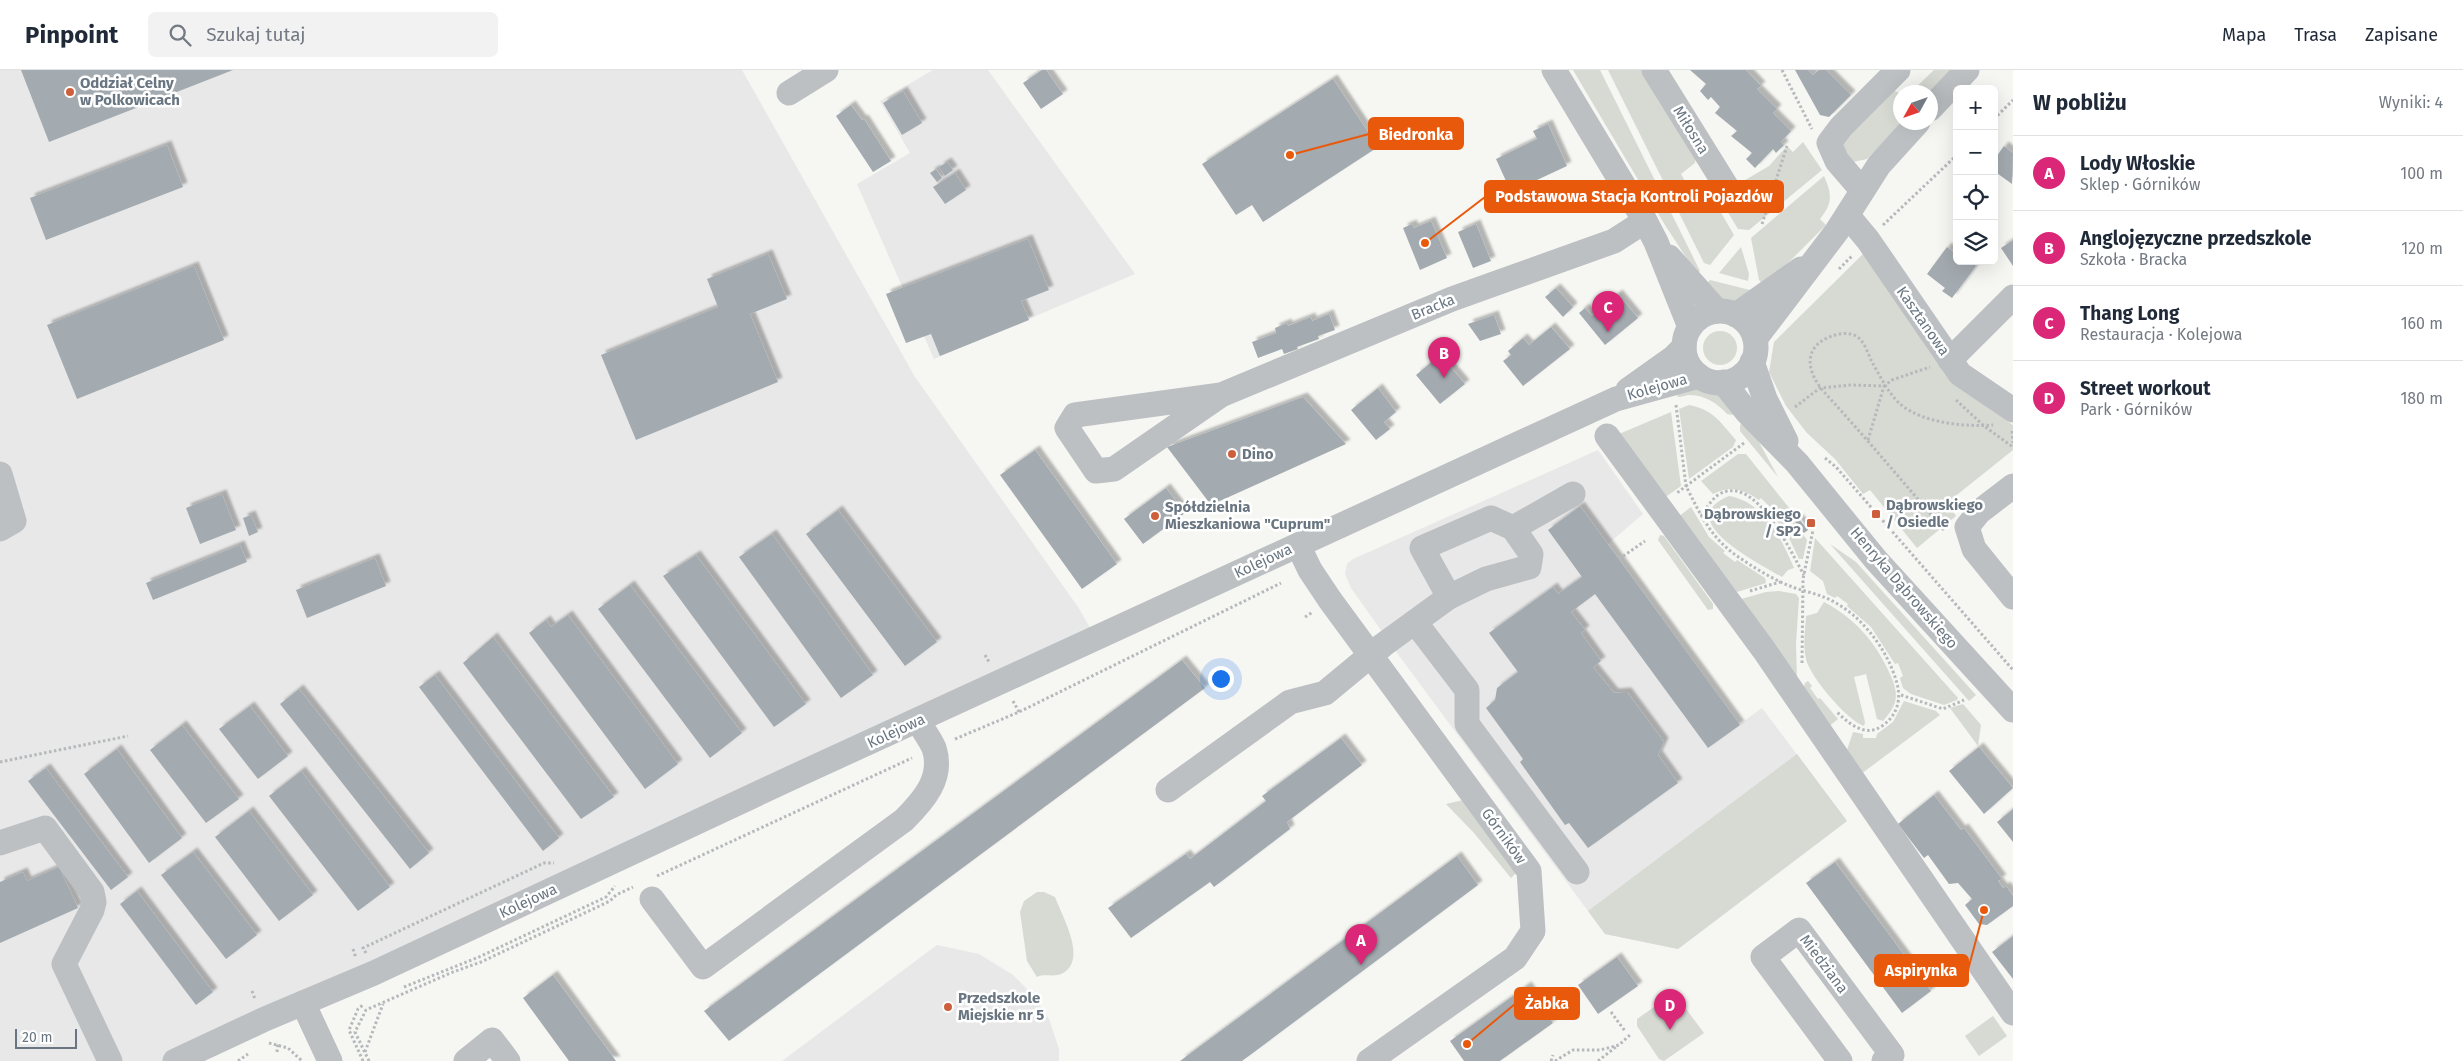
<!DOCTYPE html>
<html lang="pl">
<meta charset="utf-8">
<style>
:root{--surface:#fff;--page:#f2f2f3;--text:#1f2937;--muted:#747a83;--line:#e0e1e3;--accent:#db2777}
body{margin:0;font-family:"Fira Sans",sans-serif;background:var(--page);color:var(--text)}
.controls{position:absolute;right:15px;top:15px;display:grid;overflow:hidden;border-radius:8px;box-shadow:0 5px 20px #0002}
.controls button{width:45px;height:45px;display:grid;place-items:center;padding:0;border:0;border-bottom:1px solid var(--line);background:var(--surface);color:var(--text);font:25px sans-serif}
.compass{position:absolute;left:1893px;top:15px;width:45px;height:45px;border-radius:50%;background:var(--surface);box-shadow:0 5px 20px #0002;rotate:230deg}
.scale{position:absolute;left:15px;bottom:12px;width:62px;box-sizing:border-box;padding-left:5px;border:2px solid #697681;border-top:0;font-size:14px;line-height:18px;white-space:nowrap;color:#697681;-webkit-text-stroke:4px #fff;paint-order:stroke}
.you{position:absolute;left:1220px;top:608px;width:18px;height:18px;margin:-12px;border:4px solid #fff;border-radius:50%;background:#1a73e8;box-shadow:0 0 0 8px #1a73e833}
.badge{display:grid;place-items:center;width:32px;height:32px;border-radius:50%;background:var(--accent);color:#fff;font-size:16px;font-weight:700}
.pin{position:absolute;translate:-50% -41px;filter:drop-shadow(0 1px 2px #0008)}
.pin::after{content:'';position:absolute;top:26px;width:18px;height:15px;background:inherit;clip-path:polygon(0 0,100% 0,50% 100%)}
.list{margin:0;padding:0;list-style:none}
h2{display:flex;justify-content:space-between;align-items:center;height:65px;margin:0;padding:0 20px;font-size:21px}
h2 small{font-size:16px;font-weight:400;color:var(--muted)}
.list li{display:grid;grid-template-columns:32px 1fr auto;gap:15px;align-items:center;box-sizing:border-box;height:75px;padding:0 20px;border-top:1px solid var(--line)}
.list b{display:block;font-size:19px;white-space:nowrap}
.list p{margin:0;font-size:16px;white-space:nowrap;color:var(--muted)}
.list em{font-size:16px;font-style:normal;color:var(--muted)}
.icon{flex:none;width:28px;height:28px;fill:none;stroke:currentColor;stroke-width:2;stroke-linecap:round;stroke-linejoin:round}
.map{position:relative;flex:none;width:2013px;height:991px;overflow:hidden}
header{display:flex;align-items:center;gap:30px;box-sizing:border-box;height:70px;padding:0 25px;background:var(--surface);border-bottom:1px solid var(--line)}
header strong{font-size:24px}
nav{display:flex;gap:28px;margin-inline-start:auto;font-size:18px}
.search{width:350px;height:45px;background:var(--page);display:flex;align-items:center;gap:12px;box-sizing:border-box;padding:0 18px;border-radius:8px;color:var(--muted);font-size:19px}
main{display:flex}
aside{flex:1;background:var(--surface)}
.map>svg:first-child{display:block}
</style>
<header>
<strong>Pinpoint</strong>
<div class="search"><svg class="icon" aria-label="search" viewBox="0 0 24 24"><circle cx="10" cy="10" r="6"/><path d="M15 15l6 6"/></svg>Szukaj tutaj</div>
<nav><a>Mapa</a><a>Trasa</a><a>Zapisane</a></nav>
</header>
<main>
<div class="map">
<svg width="2013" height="991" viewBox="0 0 2013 991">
<defs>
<filter id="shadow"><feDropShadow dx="4.5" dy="-4.5" stdDeviation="1" flood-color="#0004"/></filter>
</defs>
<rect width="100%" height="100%" fill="#f6f6f3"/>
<!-- built -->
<g fill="#e7e8e7">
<polygon points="0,0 742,0 915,307 1078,537 1096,568 175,991 0,991"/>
<polygon points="933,0 988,0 1135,204 934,289 857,114 910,83 880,31"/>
<polygon points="1598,380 1643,444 1608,474 1740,654 1762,638 1847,751 1678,879 1605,864 1400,587 1351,518 1345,504 1347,494 1353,489"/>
<polygon points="937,875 979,884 1013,905 1033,925 1049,949 1059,979 1059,991 782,991"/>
</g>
<!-- green -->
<g fill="#d6dad3">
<polygon points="1573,0 1600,0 1700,201 1697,204 1665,155"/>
<polygon points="1608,0 1642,0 1696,84 1695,93 1681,104 1699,136 1713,129 1734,165 1710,195 1704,193"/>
<polygon points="1934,0 1955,0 1930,22 1911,22"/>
<polygon points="1892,20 1900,23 1900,52 1903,53 1867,89 1853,92 1840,75"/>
<polygon points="1803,72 1822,100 1749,160 1738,159 1718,126 1769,96 1787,76 1793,82"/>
<path d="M 1824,106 C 1832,124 1833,133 1820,149 L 1826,155 L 1765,216 L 1759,210 L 1751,168 Z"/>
<polygon points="1741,177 1749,204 1748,211 1719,203"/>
<polygon points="1865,182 1984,335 2013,355 2013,380 1948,432 1956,446 1917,478 1870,420 1863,424 1835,389 1807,363 1786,336 1769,302 1774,272"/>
<path d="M 1710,210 L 1750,220 L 1756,225 C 1729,239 1724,238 1705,215 Z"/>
<circle cx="1720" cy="278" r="17"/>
<path d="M 1699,316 L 1718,322 L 1737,341 L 1732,345 L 1727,344 C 1718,334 1705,325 1690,325 C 1686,325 1683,327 1678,327 L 1674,319 Z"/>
<path d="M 1689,335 C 1714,340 1720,352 1736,370 L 1733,377 L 1689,409 L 1679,339 Z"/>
<polygon points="1671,342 1681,416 1667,426 1663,425 1619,364"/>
<polygon points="1745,352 1753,361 1778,407 1740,361 1740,355"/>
<path d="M 1738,384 L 1746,384 L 1798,449 L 1794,452 L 1807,470 L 1803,489 L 1799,489 L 1788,466 L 1769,440 L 1771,438 L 1761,428 L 1759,430 C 1742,419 1731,415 1713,424 L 1701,411 Z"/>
<path d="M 1729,426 C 1764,432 1781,468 1794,498 L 1788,500 L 1782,507 C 1761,494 1670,450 1729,426 Z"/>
<polygon points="1691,437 1709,467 1725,481 1723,483 1735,492 1737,490 1765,508 1766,513 1737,522 1678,447"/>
<polygon points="1660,465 1664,466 1713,534 1713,539 1708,540 1658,470"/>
<polygon points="1815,468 1958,628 1957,630 1944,635 1911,624 1903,618 1900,608 1903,606 1898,593 1895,594 1871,557 1847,536 1848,534 1837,526 1835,528 1827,524 1823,511 1810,501"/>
<polygon points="1830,474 1856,492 1976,625 1969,631"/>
<polygon points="1779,521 1796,524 1799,528 1796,574 1797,610 1741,529 1766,522"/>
<path d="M 1824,532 C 1854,548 1875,571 1889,602 C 1893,610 1898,622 1895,632 C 1893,639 1888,645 1883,651 L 1877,649 L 1866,604 L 1854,607 L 1865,652 L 1864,656 C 1847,650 1810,607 1806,589 C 1803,575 1805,561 1806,546 L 1817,543 Z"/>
<polygon points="1808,611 1812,616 1810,618 1818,629 1820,628 1838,649 1827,658 1803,620 1805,613"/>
<polygon points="1904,631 1936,641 1940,645 1861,704 1847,680 1853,662 1863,664 1863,668 1876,668 1877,664 1893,652"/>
<polygon points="1963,634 1981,655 1978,676 1950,638"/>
<polygon points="1797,684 1847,751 1678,879 1605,864 1588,841"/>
<polygon points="1463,730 1518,801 1511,808 1474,763 1446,734"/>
<path d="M 1037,822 L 1044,822 L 1055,827 C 1062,846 1088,890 1063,903 C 1055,908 1045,903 1037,907 L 1027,891 L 1020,842 L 1024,831 Z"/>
<polygon points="1677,927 1704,963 1664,991 1659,989 1637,956 1637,949 1667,928"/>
<polygon points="1993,946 2007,966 1979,986 1965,966"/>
</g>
<!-- building -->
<g fill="#a4abb0" filter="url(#shadow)">
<polygon points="21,0 233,0 49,72"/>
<polygon points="1042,0 1046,0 1063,24 1041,39 1023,13"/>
<polygon points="1690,0 1746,0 1761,16 1757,19 1777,39 1773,43 1791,61 1781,72 1784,75 1776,83 1773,79 1755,98 1746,89 1752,83 1731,66 1737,61 1715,43 1720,37 1711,27 1708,30 1700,21 1706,14"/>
<polygon points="1795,0 1808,0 1813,5 1819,0 1826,0 1851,25 1829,47 1820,45"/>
<polygon points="1333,9 1378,77 1263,152 1252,135 1236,145 1202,94"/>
<polygon points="903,21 922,53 902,65 883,33"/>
<polygon points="851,35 862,50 864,49 891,91 873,102 836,46"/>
<polygon points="1548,54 1567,96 1511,122 1496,89 1537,69 1533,61"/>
<polygon points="167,75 183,117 46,170 30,128"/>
<polygon points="2004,76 2013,83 2012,114 1994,101 1994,90"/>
<polygon points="947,92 953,100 945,106 939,97"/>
<polygon points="936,99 942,108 937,112 930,103"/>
<polygon points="955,103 966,120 945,134 933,117"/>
<polygon points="1431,151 1447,188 1420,200 1403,158 1412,154 1414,158"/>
<polygon points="1476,154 1491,191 1473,198 1458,162"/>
<polygon points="1028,169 1049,220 1021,231 1029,250 940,286 931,264 906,273 886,224"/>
<polygon points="2013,170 2013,196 2001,178"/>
<polygon points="1947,177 1956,184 1957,191 1971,191 1976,196 1952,228 1942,221 1945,218 1927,204"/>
<polygon points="768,184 787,229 750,244 778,312 636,370 601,285 718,237 707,209"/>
<polygon points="194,196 224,270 77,329 47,255"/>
<polygon points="1556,218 1573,237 1563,247 1545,227"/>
<polygon points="1618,224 1638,248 1605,275 1579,243 1585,238 1592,246"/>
<polygon points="1329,244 1335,260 1318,266 1319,269 1297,277 1298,279 1284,284 1282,279 1258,288 1252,272 1276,263 1275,258 1287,253 1288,256 1311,247 1312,251"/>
<polygon points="1494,245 1501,264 1480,271 1468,254"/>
<polygon points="1551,257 1570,279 1523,316 1503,291 1511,285 1508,281 1523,268 1529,275"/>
<polygon points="1440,285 1465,314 1440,334 1416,305"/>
<polygon points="1378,318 1396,342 1384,352 1390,359 1376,370 1351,340"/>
<polygon points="1303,327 1346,374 1211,435 1167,377"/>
<polygon points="1035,380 1117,494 1082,519 1000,405"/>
<polygon points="1166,418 1185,443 1143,474 1124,449"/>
<polygon points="222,424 236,460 200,474 186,438"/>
<polygon points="1580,436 1740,655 1708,678 1595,524 1571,542 1585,560 1581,563 1601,591 1593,597 1614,623 1627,622 1664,672 1658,685 1678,713 1588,778 1569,753 1565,755 1520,692 1523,689 1486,638 1495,630 1497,618 1518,602 1489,563 1553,517 1558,524 1582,507 1548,460"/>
<polygon points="838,440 937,572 905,596 806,464"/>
<polygon points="251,445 258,462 249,466 243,448"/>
<polygon points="1799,449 1808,460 1804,463 1795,452"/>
<polygon points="772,464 873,605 841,628 739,487"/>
<polygon points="240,475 247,492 153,530 146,513"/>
<polygon points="696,485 806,634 774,657 663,506"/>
<polygon points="375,488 386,516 307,548 296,520"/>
<polygon points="630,515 742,663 710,688 598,539"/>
<polygon points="568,545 678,694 645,719 529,563 546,550 551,557"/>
<polygon points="493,567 614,727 581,749 463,593"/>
<polygon points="1182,590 1205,618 729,971 704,941"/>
<polygon points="435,605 559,768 543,781 419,617"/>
<polygon points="299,619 429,783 410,799 280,634"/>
<polygon points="250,636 288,686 258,709 219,659"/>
<polygon points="182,655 239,729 206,753 150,680"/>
<polygon points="1341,668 1362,695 1287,752 1290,759 1214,817 1210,812 1131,868 1108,838 1186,784 1190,789 1266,731 1262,726"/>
<polygon points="1979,677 2013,718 1984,744 1949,701"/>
<polygon points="117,679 182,768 149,793 84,704"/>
<polygon points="46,698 128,807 111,820 28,711"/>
<polygon points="301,701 390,817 358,841 269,726"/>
<polygon points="1934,725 1961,760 1964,758 2002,809 1998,811 2003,818 2006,816 2013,826 2013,836 1987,855 1979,854 1965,835 1972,829 1958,813 1949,814 1928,785 1924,788 1898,754"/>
<polygon points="2013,739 2013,772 1997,752"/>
<polygon points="249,741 313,825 279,851 215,767"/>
<polygon points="193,782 257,865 226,889 161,805"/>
<polygon points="1457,786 1478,815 1242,991 1180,991"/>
<polygon points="1835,792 1931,921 1902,943 1806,813"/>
<polygon points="59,797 78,838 0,873 0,812 23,802 27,811"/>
<polygon points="137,821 213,922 196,935 120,834"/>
<polygon points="2013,866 2013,909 1992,882"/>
<polygon points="1617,887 1638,916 1598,944 1578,915"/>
<polygon points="553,905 616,991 569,991 523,928"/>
<polygon points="1527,916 1553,953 1500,991 1464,991 1450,971"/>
</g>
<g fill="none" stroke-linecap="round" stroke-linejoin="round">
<!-- path -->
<g stroke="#b6b9bc" stroke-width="3" stroke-dasharray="2.5 2.5" stroke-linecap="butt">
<polyline points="1782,0 1812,59"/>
<polyline points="1994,49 2013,30"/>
<polyline points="1762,154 1787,76"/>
<polyline points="1883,155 1957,85"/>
<polyline points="1839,199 1852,186"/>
<polyline points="1956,330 1984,356 2013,377"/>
<polyline points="1676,335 1686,416 1677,423"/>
<polyline points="1795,337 1820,318 1850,315 1884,316 1892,310 1930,297"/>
<polyline points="2012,361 2013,373"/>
<polyline points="1868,370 1884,316"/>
<path d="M 1744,373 L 1686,416 C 1700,444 1711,468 1737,486 C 1753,497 1772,509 1790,516 C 1802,521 1815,523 1826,528 C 1859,542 1886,577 1896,610 C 1902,628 1898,645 1882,656 C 1865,668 1848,653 1836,641"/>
<polyline points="1825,388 1836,397 2013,600"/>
<path d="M 1701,446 C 1706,439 1711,430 1718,425 C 1755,401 1791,483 1804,505"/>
<path d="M 1944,460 C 1905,414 1866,368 1825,323 C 1807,303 1801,277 1832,266 C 1838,264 1847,262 1854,265 C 1864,269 1867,282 1872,292 C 1880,306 1887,321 1899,333 C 1921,353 1964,357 1993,355"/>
<polyline points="1619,489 1645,471"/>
<polyline points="1750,521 1780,512"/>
<polyline points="1305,547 1313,542"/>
<polyline points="985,585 989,592"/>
<polyline points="1802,593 1803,509 1813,460"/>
<polyline points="1901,625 1943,639 1964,630"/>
<polyline points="1013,631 1019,642"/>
<polyline points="955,669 1019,642 1281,513"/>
<polyline points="0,692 128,666"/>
<polyline points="657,806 912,688"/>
<polyline points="353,879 356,888"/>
<polyline points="366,883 363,878 544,793 554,793"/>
<polyline points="404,917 479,887 606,827 615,816"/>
<polyline points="252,921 255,929"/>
<polyline points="1611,942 1625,961"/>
<polyline points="269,973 288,978 302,991"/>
<polyline points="277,982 278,972"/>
<polyline points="365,982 383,934"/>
<polyline points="238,991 248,984"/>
<polyline points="363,991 349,960 358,939 364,934"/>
<polyline points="369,991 355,962 366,940 453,902 481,892 610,831 616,825 633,817"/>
<polyline points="1551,991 1553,985"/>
<polyline points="1555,991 1573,980 1600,980 1619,975 1631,964"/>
<polyline points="1598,991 1617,976"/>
</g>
<!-- minor -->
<g stroke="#bcc0c3" stroke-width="25">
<polyline points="1554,0 1645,151 1656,172 1690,257"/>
<polyline points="1654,0 1728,119"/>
<polyline points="789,23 826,0"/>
<polyline points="1930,39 1967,0"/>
<polyline points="1862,120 1837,91 1829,73 1841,57 1898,0"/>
<polyline points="1848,146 1868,170 1960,304 2013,340"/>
<polyline points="1669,187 1717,241"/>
<circle cx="1720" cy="277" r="36"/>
<polyline points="1736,245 1801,199"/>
<polyline points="1755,269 1837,161 1879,95 1918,52"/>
<polyline points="1950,290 2013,227"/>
<polyline points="1752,292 1765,329 1786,371"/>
<polyline points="1723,312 1747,342 1797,393 1876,490 2013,640"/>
<polyline points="1628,320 1673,288 1684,277"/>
<polyline points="1221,325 1075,345 1067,358 1096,401 1114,399 1221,325 1452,229 1614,171 1645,151"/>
<polyline points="1607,366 1764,580 2013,943"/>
<polyline points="0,404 14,451 0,459"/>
<polyline points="2013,416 1979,442 1967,457 1974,479 2013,527"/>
<polyline points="1298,475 1310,500 1330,530 1529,801 1533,861 1515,888 1369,991"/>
<polyline points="1449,527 1422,478 1491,448 1513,458 1573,424"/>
<polyline points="1415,552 1467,620 1467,654 1577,802"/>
<polyline points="1168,720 1290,632 1325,623 1383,575 1449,527 1486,509 1529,497 1531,484 1513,458"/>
<polyline points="0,773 45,758 92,822 94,832 92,840 64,894 110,991"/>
<path d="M 652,829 L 703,897 L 904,750 C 923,731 944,708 934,678 C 930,669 923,660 918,651"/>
<polyline points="303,933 330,991"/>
<polyline points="175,991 265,949 374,903 791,708 1616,329 1699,306"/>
<polyline points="466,991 492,970 508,991"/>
<polyline points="1840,991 1763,887 1799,860 1892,985 1884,991"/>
</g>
</g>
<!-- markers -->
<g fill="#ce5f3c" stroke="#fff" stroke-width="2">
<circle cx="70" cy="22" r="5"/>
<circle cx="1232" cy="384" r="5"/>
<rect x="1871" y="439" width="10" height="10" rx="2.5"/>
<circle cx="1155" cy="446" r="5"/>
<rect x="1806" y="448" width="10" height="10" rx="2.5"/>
<circle cx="948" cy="937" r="5"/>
</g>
<g text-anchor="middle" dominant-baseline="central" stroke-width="5" stroke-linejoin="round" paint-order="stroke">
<!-- poi labels -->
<g font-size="15" font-weight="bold" fill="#697681" stroke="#fff" text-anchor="start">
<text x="80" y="13">Oddział Celny<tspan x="80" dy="17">w Polkowicach</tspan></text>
<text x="1242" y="384">Dino</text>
<text x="1886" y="435">Dąbrowskiego<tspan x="1886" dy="17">/ Osiedle</tspan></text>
<text x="1165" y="437">Spółdzielnia<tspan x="1165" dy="17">Mieszkaniowa "Cuprum"</tspan></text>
<text x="1801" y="444" text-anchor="end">Dąbrowskiego<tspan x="1801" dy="17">/ SP2</tspan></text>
<text x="958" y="928">Przedszkole<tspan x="958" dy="17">Miejskie nr 5</tspan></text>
</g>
<!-- street labels -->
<g font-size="15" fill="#697681" stroke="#fff">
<text transform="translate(1691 60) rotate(58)">Miłosna</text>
<text transform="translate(1433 237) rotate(-22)">Bracka</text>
<text transform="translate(1923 251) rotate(55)">Kasztanowa</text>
<text transform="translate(1657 317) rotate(-16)">Kolejowa</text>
<text transform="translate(1263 491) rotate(-25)">Kolejowa</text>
<text transform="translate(1904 518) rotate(49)">Henryka Dąbrowskiego</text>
<text transform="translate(896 661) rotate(-25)">Kolejowa</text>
<text transform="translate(1504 766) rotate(54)">Górników</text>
<text transform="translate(528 831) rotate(-25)">Kolejowa</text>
<text transform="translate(1824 894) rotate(53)">Miedziana</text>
</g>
</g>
<!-- callouts -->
<path fill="none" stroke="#e8590c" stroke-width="2" d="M1290 85L1369 64M1425 173L1485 127M1984 840L1968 900M1467 974L1515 934"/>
<g fill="#e8590c" stroke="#fff" stroke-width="2">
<circle cx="1290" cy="85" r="5"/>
<circle cx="1425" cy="173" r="5"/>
<circle cx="1984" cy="840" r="5"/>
<circle cx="1467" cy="974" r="5"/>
</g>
<g fill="#e8590c" stroke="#e8590c" stroke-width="2">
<rect x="1369" y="48" width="94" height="31" rx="5"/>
<rect x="1485" y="111" width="298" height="31" rx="5"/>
<rect x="1875" y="885" width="93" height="31" rx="5"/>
<rect x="1515" y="918" width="64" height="31" rx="5"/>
</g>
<g font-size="16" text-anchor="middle" font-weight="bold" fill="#fff">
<text x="1416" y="70">Biedronka</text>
<text x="1634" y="132">Podstawowa Stacja Kontroli Pojazdów</text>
<text x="1921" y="906">Aspirynka</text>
<text x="1547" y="939">Żabka</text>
</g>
</svg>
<div class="controls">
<button>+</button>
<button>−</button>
<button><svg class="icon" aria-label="locate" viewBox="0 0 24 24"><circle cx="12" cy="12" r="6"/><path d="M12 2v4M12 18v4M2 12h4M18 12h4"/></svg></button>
<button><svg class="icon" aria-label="layers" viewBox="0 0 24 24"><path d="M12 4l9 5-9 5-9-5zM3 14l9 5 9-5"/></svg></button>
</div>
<svg class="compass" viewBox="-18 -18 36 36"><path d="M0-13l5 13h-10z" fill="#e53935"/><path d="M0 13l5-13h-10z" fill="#747a83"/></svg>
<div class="scale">20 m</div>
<div class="you"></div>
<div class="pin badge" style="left:1361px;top:895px">A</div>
<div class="pin badge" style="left:1444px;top:308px">B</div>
<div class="pin badge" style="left:1608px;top:262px">C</div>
<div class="pin badge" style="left:1670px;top:960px">D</div>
</div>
<aside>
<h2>W pobliżu<small>Wyniki: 4</small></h2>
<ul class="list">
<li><span class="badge">A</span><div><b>Lody Włoskie</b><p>Sklep · Górników</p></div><em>100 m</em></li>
<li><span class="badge">B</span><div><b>Anglojęzyczne przedszkole</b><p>Szkoła · Bracka</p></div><em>120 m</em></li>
<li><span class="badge">C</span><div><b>Thang Long</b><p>Restauracja · Kolejowa</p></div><em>160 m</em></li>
<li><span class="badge">D</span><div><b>Street workout</b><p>Park · Górników</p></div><em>180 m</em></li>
</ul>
</aside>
</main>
